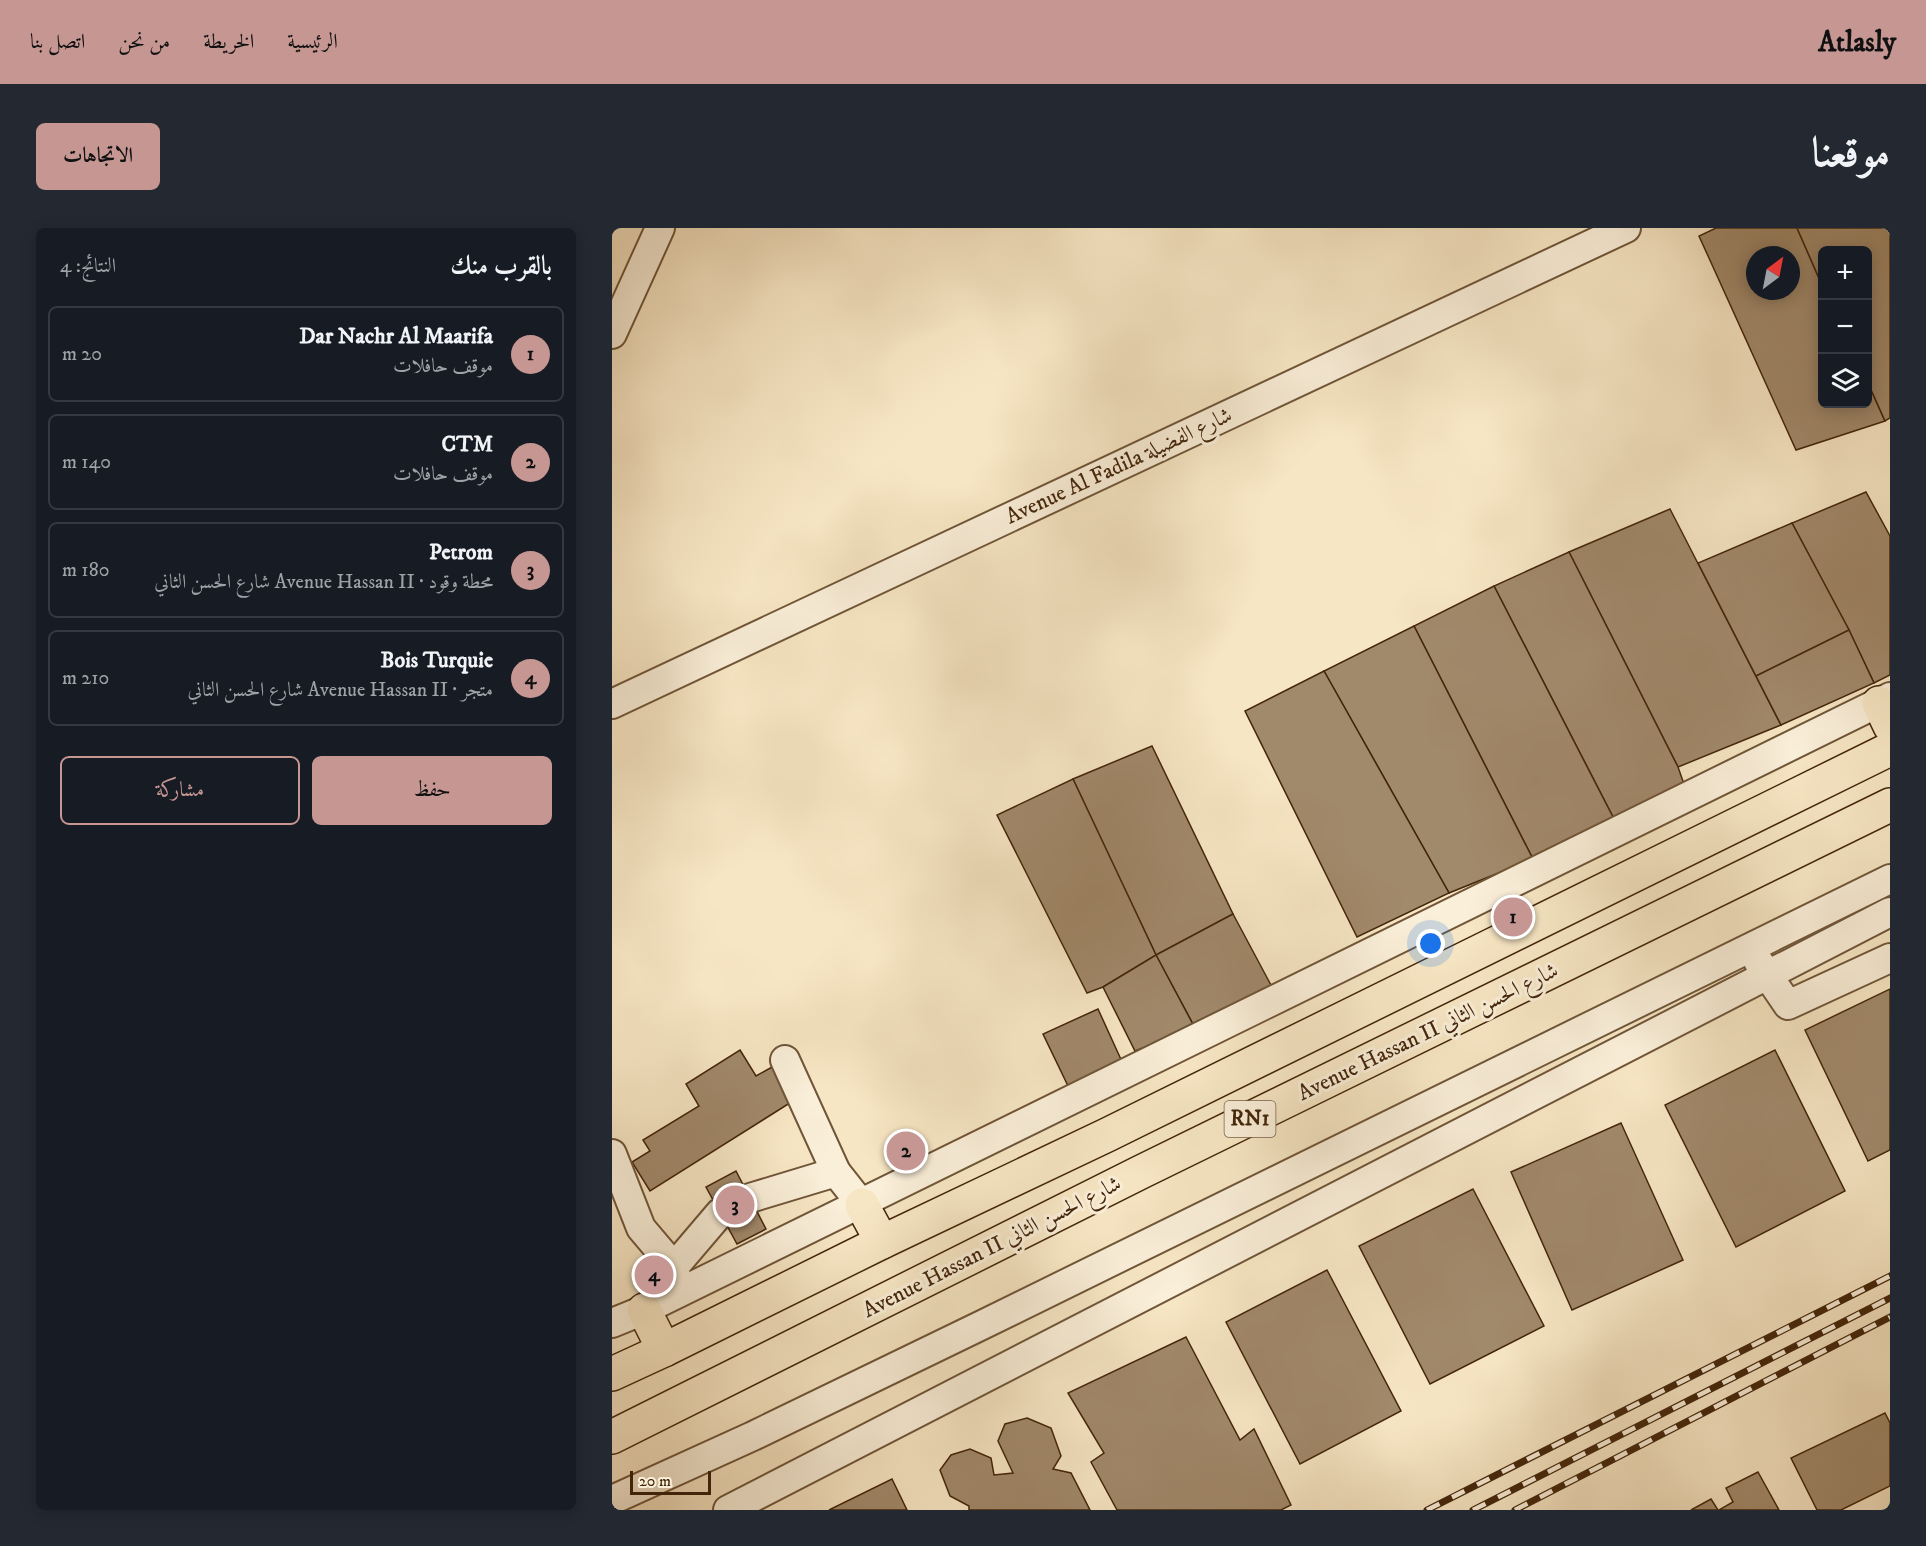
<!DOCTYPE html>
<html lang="ar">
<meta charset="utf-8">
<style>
:root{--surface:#171b24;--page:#242831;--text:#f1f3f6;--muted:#9ea1a6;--line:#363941;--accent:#c59692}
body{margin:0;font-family:"IM FELL DW Pica",Amiri,serif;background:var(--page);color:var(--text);direction:rtl}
.controls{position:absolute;right:18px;top:18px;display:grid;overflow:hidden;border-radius:9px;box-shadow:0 3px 15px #0003}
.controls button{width:54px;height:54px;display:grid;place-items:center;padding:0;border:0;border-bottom:2px solid var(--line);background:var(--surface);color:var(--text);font:30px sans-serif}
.compass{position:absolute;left:1134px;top:18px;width:54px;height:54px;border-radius:50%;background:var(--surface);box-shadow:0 3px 15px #0003;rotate:32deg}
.scale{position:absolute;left:18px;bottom:15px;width:81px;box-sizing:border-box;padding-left:6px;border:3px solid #43250a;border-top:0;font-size:16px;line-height:21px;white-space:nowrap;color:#43250a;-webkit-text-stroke:4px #faefd9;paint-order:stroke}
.you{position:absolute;left:819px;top:716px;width:21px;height:21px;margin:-15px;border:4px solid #fff;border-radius:50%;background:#1a73e8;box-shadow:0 0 0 9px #1a73e833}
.badge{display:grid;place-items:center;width:39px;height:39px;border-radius:50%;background:var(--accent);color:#111;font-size:20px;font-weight:700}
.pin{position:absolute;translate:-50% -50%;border:3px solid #fff;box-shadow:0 2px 6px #0006}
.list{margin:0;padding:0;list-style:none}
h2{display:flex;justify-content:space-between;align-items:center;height:78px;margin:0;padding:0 24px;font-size:26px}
h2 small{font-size:20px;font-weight:400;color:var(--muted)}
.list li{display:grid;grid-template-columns:39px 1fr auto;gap:18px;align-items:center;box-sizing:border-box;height:96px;margin:0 12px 12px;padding:0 12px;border:2px solid var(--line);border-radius:9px}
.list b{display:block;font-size:22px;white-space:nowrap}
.list p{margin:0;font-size:20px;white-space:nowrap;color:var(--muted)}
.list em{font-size:20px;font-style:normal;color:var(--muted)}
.actions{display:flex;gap:12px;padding:18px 24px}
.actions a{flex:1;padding:14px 0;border:2px solid var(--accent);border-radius:9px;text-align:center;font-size:21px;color:var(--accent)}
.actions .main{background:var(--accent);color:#111}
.icon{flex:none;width:33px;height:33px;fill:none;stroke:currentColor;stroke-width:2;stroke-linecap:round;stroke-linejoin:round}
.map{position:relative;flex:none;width:1278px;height:1282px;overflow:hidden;direction:ltr;border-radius:9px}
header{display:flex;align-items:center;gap:36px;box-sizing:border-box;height:84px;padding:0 30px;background:var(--accent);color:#111}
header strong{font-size:28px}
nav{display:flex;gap:33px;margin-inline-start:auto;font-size:21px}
.intro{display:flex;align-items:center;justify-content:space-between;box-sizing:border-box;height:144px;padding:0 36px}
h1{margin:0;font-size:42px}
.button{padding:15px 27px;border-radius:9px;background:var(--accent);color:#111;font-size:21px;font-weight:700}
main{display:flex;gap:36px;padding:0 36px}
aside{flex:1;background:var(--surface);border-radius:9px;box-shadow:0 3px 15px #0003}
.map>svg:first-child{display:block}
</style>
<header>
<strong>Atlasly</strong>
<nav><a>الرئيسية</a><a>الخريطة</a><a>من نحن</a><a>اتصل بنا</a></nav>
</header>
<div class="intro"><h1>موقعنا</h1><a class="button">الاتجاهات</a></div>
<main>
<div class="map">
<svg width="1278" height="1282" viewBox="0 0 1278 1282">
<rect width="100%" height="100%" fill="#f7e6c4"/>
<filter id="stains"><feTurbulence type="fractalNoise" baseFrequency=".00333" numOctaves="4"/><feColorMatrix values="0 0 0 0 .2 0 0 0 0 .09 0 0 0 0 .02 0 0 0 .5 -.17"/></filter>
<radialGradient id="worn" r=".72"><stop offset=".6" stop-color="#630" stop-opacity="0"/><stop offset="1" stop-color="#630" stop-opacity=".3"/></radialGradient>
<!-- building -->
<g fill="#a1896b" stroke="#43250a" stroke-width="1.5" fill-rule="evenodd">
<path d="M 1104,0 L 1185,0 L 1210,57 L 1210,176 L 1256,176 L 1256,155 L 1273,193 L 1184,222 L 1087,8 ZM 1143,27 L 1179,27 L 1179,63 L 1143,63 Z"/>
<polygon points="1185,0 1278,0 1278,190 1273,193 1256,155 1256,22 1210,22 1210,57"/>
<polygon points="1254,264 1278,308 1278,447 1262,455 1237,402 1180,295"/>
<polygon points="1058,281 1169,497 1066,539 957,324"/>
<polygon points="1180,295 1237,402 1144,448 1086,335"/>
<polygon points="957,324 1066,539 1072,556 1001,589 882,358"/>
<polygon points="882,358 1001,589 921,631 802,398"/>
<polygon points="802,398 921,631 837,665 712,443"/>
<polygon points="1237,402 1262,455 1169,497 1144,448"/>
<polygon points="712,443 837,665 745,709 633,483"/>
<polygon points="540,518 621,686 544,727 461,551"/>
<polygon points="461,551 544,727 491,759 475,765 385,587"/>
<polygon points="621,686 660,759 583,800 544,727"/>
<polygon points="544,727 583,800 523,823 491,759"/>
<polygon points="1278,761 1278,922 1256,933 1193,802"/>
<polygon points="486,781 512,838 458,862 431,806"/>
<polygon points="128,822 144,848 160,839 181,873 38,963 20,934 38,923 31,912 87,878 74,856"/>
<polygon points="1163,822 1233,963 1124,1019 1053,877"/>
<polygon points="1009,895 1071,1032 960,1082 899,944"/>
<polygon points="124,943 154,1001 125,1016 94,959"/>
<polygon points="861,961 932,1098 818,1156 747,1018"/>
<polygon points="715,1042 789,1183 688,1236 614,1094"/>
<polygon points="574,1109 628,1212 642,1201 679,1277 669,1282 505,1282 479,1234 492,1225 456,1165"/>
<polygon points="1273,1185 1278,1195 1278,1258 1229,1282 1205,1282 1179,1230"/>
<polygon points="415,1190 439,1200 449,1228 441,1241 459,1245 478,1282 357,1282 357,1278 338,1268 328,1242 339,1227 358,1221 379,1230 382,1247 401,1245 386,1213 393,1196"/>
<polygon points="1146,1244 1167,1282 1107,1282 1121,1274 1114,1260"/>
<polygon points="280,1251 295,1282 217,1282"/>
<polygon points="1099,1271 1106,1282 1079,1282"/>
</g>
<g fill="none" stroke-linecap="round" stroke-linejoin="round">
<defs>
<g id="minor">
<polyline points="0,106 48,0"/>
<polyline points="0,476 1014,0"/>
<polyline points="1146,733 1176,777 1278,730"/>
<polyline points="173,832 224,944 250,977"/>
<polyline points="0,926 29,1000 62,1039"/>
<polyline points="138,970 224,944"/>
<polyline points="66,1058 62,1039 108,985"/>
<polyline points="0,1095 32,1082 1278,469"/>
<polyline points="0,1272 141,1208 368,1098 1278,651"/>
<polyline points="116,1282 1278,684"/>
</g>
<g id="major">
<polyline points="1267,475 1278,498"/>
<polyline points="250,977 270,1014"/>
<polyline points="32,1082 52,1122"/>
<polyline points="0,1146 52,1122 270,1014 495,907 1278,521"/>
<polyline points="0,1209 529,944 1278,577"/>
</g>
</defs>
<!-- minor casing -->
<use href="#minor" stroke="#705538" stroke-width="32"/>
<!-- major casing -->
<use href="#major" stroke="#43250a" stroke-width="36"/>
<!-- minor -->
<use href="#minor" stroke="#faefd9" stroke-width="28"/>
<!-- major -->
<use href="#major" stroke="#f7e6c4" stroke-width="33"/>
<defs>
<g id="rail">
<polyline points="815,1282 1278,1048"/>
<polyline points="861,1282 1278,1070"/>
<polyline points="903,1282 1278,1089"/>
</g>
</defs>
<!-- rail casing -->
<use href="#rail" stroke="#43250a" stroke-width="7"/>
<!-- rail -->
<use href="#rail" stroke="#faefd9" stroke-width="4.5" stroke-dasharray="14" stroke-linecap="butt"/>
</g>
<g text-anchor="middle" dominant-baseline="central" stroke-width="6" stroke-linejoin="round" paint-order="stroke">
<!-- shield labels -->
<rect fill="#faefd9" stroke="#7a6248" stroke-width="1.5" x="612.5" y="873" width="51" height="36" rx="4.5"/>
<g font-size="21" font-weight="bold" fill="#43250a">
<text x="638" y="891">RN1</text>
</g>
<!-- street labels -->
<g font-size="22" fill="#43250a" stroke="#faefd9">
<text transform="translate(507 238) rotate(-25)">Avenue Al Fadila شارع الفضيلة</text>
<text transform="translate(816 804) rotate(-26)">Avenue Hassan II شارع الحسن الثاني</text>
<text transform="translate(380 1019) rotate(-27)">Avenue Hassan II شارع الحسن الثاني</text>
</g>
</g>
<rect width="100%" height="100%" filter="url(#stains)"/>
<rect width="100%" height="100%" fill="url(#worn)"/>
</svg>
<div class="controls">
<button>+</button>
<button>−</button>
<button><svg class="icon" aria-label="layers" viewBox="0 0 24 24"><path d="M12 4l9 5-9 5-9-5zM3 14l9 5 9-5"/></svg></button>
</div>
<svg class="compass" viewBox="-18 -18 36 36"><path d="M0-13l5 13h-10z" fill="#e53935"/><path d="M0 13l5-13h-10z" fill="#9ea1a6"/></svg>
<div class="scale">20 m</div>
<div class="you"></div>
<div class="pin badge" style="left:901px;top:689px">1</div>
<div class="pin badge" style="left:294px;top:923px">2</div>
<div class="pin badge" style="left:123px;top:977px">3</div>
<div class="pin badge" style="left:42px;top:1047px">4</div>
</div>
<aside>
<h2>بالقرب منك<small>النتائج: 4</small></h2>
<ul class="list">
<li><span class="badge">1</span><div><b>Dar Nachr Al Maarifa</b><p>موقف حافلات</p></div><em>20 m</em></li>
<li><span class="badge">2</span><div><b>CTM</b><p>موقف حافلات</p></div><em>140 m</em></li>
<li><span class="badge">3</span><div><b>Petrom</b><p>محطة وقود · Avenue Hassan II شارع الحسن الثاني</p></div><em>180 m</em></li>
<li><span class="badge">4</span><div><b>Bois Turquie</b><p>متجر · Avenue Hassan II شارع الحسن الثاني</p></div><em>210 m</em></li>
</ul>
<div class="actions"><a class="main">حفظ</a><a>مشاركة</a></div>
</aside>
</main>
